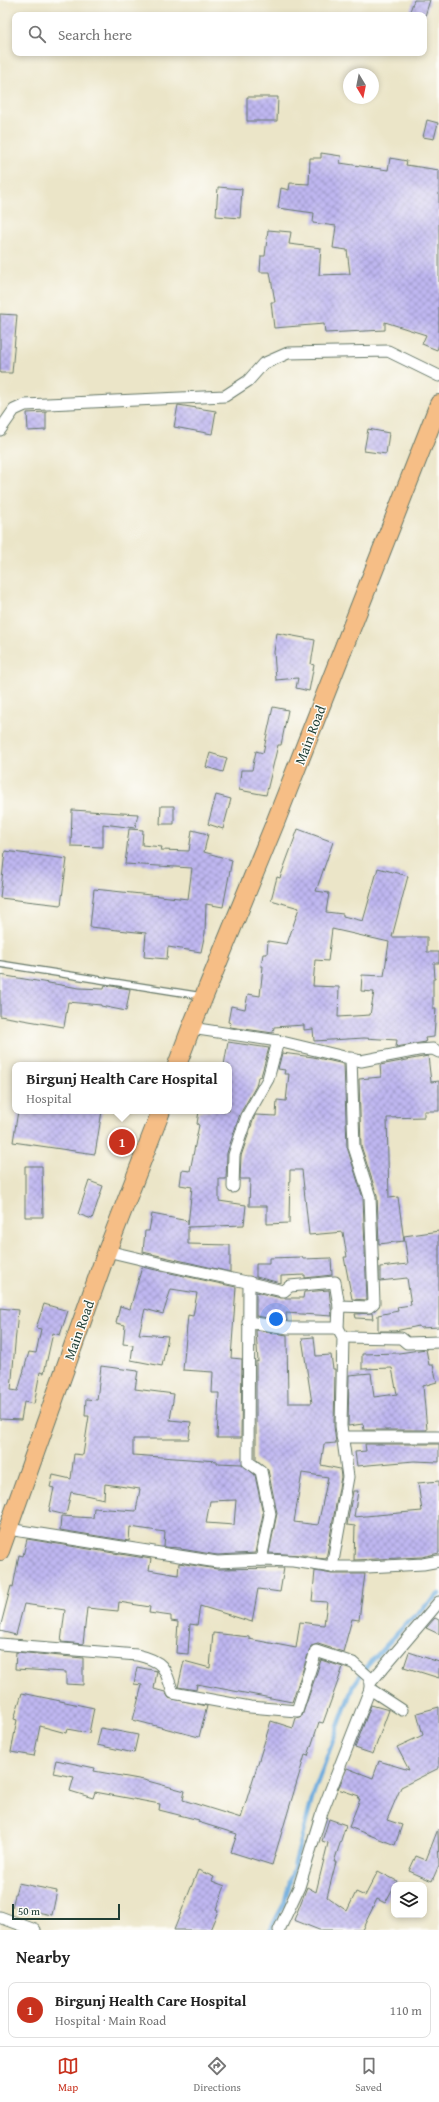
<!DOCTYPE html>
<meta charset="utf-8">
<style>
:root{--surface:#fff;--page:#f6f6f6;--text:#222;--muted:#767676;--line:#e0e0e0;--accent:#c8321e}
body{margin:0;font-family:"Gentium Book Plus",serif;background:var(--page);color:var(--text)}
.controls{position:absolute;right:12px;bottom:12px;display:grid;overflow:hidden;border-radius:8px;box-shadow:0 2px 6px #0003}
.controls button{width:36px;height:36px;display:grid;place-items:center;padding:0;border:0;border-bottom:1px solid var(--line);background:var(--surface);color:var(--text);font:20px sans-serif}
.compass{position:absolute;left:343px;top:68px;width:36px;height:36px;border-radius:50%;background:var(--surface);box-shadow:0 2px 6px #0003;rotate:170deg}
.scale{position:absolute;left:12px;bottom:10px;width:108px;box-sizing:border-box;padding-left:4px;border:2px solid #1f3d34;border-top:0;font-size:11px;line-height:14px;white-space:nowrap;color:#1f3d34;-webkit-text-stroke:3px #fdfcf7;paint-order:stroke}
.you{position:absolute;left:276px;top:1319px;width:14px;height:14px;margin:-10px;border:3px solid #fff;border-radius:50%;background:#1a73e8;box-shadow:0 0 0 6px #1a73e833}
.badge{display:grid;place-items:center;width:26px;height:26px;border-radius:50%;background:var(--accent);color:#fff;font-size:13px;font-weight:700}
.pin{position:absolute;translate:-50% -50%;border:2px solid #fff;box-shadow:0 1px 4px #0006}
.popup{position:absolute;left:12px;top:1062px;width:220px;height:52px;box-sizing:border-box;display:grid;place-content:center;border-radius:8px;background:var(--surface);filter:drop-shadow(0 1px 3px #0005);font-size:13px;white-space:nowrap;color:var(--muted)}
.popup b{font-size:15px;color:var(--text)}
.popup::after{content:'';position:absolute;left:50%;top:100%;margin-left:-8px;border:8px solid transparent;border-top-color:var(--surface)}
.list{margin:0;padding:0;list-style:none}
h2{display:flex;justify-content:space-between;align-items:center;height:52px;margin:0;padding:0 16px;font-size:17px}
h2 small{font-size:13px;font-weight:400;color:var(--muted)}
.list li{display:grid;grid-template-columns:26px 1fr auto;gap:12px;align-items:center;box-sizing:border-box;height:56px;margin:0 8px 8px;padding:0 8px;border:1px solid var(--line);border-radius:8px}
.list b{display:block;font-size:15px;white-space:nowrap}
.list p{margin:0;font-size:13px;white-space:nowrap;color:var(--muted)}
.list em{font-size:13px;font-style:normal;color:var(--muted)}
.icon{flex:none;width:22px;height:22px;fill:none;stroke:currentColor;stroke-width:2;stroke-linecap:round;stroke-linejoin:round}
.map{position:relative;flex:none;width:439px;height:1930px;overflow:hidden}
.search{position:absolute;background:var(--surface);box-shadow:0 2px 6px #0003;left:12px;right:12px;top:12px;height:44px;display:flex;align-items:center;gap:10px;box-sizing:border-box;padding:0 14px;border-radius:8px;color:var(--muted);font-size:15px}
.sheet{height:116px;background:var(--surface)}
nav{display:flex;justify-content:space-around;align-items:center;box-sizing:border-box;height:56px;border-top:1px solid var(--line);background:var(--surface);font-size:11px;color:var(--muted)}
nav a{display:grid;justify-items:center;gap:2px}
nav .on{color:var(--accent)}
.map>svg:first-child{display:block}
</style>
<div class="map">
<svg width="439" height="1930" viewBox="0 0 439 1930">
<defs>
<pattern id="building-cross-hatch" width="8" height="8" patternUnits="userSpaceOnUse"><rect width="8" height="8" fill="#bfb7f1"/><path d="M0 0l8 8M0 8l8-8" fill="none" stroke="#9b96c4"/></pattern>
</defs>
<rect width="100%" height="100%" fill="#fdfcf7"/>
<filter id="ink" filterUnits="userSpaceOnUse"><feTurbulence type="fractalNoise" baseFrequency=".025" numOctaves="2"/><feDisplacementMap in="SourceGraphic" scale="8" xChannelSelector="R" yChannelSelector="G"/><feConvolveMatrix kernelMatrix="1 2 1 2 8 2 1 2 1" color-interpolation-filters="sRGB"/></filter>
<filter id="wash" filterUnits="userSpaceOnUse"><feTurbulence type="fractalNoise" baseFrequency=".012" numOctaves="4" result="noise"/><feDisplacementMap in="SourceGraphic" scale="16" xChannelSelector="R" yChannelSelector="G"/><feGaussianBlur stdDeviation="0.9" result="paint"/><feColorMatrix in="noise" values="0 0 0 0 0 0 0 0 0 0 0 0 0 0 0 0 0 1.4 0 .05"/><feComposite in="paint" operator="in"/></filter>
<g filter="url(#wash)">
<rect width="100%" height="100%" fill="#ebe5c8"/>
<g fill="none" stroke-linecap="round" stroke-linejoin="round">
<!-- stream -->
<polyline stroke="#6baadd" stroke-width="4.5" points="270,1930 284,1904 314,1792 353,1686 368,1665 408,1622 439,1594"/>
</g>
<g id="blocks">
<!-- building -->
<g fill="url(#building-cross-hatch)" fill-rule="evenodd">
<polygon points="414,0 430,0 425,16 410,11"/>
<polygon points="247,97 278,97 277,121 247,121"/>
<polygon points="427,120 438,123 434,139 423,137"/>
<polygon points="321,153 341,156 340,163 388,170 390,158 407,161 406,165 439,170 439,344 437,350 422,344 426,335 385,322 385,330 325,333 324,324 274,328 271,302 275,302 270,272 260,272 261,256 265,256 268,230 291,232 289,244 321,248 319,275 350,274 347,250 333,248 336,226 313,223 314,213 278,208 281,188 289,190 290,183 309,184 310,158 321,158"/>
<polygon points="218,187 242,189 240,218 216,216"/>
<polygon points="0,314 17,315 12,373 0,373"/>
<polygon points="178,405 216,411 212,434 174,427"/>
<polygon points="46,412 46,430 28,431 27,413"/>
<polygon points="368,429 389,433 386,454 364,451"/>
<polygon points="277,633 315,640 311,664 314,665 309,691 296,688 298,678 276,680 274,652"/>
<polygon points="273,707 288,710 281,745 278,745 266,795 239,790 241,770 252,770 256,751 263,753"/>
<polygon points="210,753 227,758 223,772 206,767"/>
<polygon points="216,795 231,799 223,829 208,824"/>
<polygon points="161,806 174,806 174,824 160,824"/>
<polygon points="72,810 138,814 135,828 103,824 103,847 71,846"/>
<polygon points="129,829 143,830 142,845 162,847 161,850 189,851 192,830 208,834 204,852 232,860 223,907 206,904 205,933 201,952 168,947 167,959 144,957 146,933 90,927 94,889 188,899 192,868 125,864"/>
<path d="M 298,829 L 333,842 L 316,891 L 329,893 L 326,912 L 343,914 L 343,916 L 363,921 L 378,868 L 408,876 L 392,937 L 427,937 L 427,952 L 439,952 L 439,963 L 434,963 L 435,979 L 433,979 L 433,1008 L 436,1008 L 434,1037 L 425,1038 L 426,1042 L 396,1047 L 397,1040 L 364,1038 L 314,1041 L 313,1029 L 304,1030 L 304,1025 L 274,1027 L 273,1033 L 230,1027 L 231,1023 L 228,1022 L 231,1006 L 245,1009 L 248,994 L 260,996 L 263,966 L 261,966 L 263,954 L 267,954 L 268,941 L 287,944 L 299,908 L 271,900 L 277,877 L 280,878 ZM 332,929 L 389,942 L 384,976 L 362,975 L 361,991 L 374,992 L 370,1015 L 338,1017 L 339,987 L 313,986 L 315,960 L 328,961 Z"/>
<polygon points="5,851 67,859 61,905 0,898"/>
<polygon points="0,975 79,988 104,989 105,985 130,989 126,1011 101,1006 101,1005 68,1002 64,1027 0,1016"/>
<polygon points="228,1042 269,1048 261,1076 258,1077 256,1086 240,1114 227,1153 226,1179 219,1179 219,1201 246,1205 244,1225 188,1227 188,1244 230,1245 230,1272 143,1252 145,1231 149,1231 152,1214 188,1221 188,1225 192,1187 180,1185 182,1170 190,1171 199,1125 197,1124 199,1111 229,1111 229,1065 224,1065"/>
<polygon points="282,1053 313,1057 344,1064 347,1147 363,1198 367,1300 352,1299 344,1257 347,1257 343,1232 309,1235 302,1170 290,1170 289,1223 267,1224 267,1206 249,1206 250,1179 240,1179 241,1156 255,1115 276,1116 277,1100 286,1101 289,1074 284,1074 285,1070 278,1069"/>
<polygon points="428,1056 431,1082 439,1081 439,1111 424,1111 424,1117 387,1118 389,1198 398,1197 404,1241 379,1244 377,1195 361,1146 359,1079 381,1077 380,1065"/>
<polygon points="18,1111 102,1111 95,1154 13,1142"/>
<polygon points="25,1166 42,1166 43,1217 25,1217"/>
<polygon points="89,1181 103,1186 92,1219 78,1214"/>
<polygon points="439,1231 439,1327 420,1328 419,1326 395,1331 378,1331 378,1315 398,1311 397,1307 411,1305 407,1278 380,1281 380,1267 408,1264 404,1236"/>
<polygon points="302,1257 303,1259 331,1258 332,1275 305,1278 305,1275 281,1276 281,1283 256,1277 256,1264 269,1264 269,1258"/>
<polygon points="142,1267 236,1287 231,1358 242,1359 241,1438 217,1438 219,1393 212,1393 213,1372 183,1370 188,1315 193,1316 197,1293 171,1289 163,1314 145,1309 139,1334 168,1336 162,1366 131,1360 133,1345 123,1344 125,1325 116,1323 120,1306 130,1309"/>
<polygon points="329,1290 332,1316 286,1313 287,1321 256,1316 256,1292 281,1298 303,1298 304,1292"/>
<polygon points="44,1304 68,1311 60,1335 53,1333 44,1373 40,1372 34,1404 24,1402 21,1420 0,1419 0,1308 18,1310 11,1390 18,1391 29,1352 36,1353 41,1329 36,1328"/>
<polygon points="372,1313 373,1319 356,1318 355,1314"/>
<path d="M 256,1330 L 287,1335 L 288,1403 L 312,1403 L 302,1338 L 314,1337 L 316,1356 L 331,1355 L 333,1369 L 335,1369 L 334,1426 L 336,1443 L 324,1444 L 321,1465 L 340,1469 L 341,1477 L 326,1559 L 316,1558 L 317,1556 L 269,1553 L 277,1513 L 268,1470 L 256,1459 L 256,1361 L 258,1362 ZM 302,1473 L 328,1477 L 318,1525 L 294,1522 Z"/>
<polygon points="426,1349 429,1365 433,1365 437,1382 423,1386 427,1430 364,1430 363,1424 348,1426 349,1375 371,1373 374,1397 397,1394 392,1368 362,1369 362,1354 399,1353"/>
<path d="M 101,1366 L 138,1371 L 135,1389 L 174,1394 L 170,1420 L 191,1422 L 189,1439 L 133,1439 L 133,1455 L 217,1461 L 217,1463 L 242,1464 L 255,1475 L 263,1514 L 255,1553 L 217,1555 L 181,1549 L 181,1548 L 164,1547 L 165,1532 L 130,1527 L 129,1541 L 60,1530 L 61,1516 L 93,1518 L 94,1508 L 136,1511 L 140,1489 L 105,1484 L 104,1499 L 71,1492 L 66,1515 L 49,1511 L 54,1488 L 50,1487 L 53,1475 L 71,1479 L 74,1454 L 83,1455 L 89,1416 L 85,1416 L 86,1399 L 97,1400 ZM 236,1500 L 234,1525 L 206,1523 L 210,1501 Z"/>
<polygon points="365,1444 439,1444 439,1462 414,1461 357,1466 355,1452 366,1451"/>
<polygon points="439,1481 439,1553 422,1557 354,1560 355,1526 347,1525 353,1491 358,1491 354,1517 422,1511 418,1483"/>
<polygon points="27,1539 151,1559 149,1570 178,1575 179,1563 217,1569 284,1568 280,1592 258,1589 252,1622 200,1606 197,1625 190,1624 188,1654 176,1653 178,1622 171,1621 171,1616 149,1613 150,1607 119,1602 118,1611 87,1608 83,1644 61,1642 65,1610 24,1604 16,1635 0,1631 0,1628 11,1586 13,1587 19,1555 23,1556"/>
<polygon points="315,1571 332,1574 365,1574 359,1620 352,1619 343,1652 318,1644 311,1646 292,1702 197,1684 196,1690 178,1687 184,1661 210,1668 213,1633 249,1637 249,1639 296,1648 300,1622 324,1625 327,1602 312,1601"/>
<polygon points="435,1618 439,1620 439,1634 426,1628"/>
<polygon points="16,1652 83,1658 83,1685 66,1684 66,1672 15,1669"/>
<polygon points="409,1652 439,1662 439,1678 404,1667"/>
<polygon points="321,1660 343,1667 323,1723 319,1722 308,1756 305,1755 272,1865 231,1852 237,1834 198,1822 199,1820 159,1810 160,1804 95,1792 93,1798 70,1791 74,1777 53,1773 56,1760 95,1768 94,1771 144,1780 185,1791 183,1800 241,1818 271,1721 293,1728 296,1718 302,1716"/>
<polygon points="137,1667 157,1671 154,1689 165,1692 169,1698 207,1706 199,1737 133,1720 142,1685 134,1684"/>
<polygon points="22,1693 94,1708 89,1733 67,1729 66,1733 40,1726 34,1756 11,1752 17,1720 14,1719"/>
<polygon points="371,1705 389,1710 373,1754 355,1748"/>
<polygon points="439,1707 439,1768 401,1787 387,1820 402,1825 395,1845 349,1827 360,1799 358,1799 359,1796 338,1789 347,1768 373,1778 379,1761 409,1770 397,1747 423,1735 417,1713"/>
<polygon points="101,1728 138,1735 134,1753 97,1745"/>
<polygon points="329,1819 346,1825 334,1862 336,1862 327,1897 347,1911 356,1892 365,1896 378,1871 397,1881 385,1903 377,1899 362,1930 319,1930 294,1920 307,1887 316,1892 328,1843 322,1841"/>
<polygon points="438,1829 439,1865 432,1881 409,1871 416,1856 426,1860"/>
<polygon points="198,1870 214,1877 212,1881 225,1886 216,1910 218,1911 210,1930 174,1930"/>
<polygon points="18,1883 57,1891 52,1915 12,1907"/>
</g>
</g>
</g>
<g filter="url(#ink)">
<use href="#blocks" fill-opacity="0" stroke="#667868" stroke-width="1"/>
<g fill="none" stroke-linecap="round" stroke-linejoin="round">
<defs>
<polyline id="lane" points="0,964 202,996"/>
<g id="street">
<polyline points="0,430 14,410 25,405 225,396 248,381 263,364 288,353 388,351 439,376"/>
<polyline points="191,1028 278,1041 361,1061 418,1050 433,1049 439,1052"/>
<polyline points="233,1187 234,1155 247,1116 268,1079 278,1041"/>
<path d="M 107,1251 C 152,1262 197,1272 242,1281 C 257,1284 270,1289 284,1291 L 290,1286 L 335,1282 L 339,1306"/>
<polyline points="249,1282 248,1462 261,1471 270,1514 261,1560"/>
<polyline points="248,1322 288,1328 338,1328"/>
<polyline points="343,1337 401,1338 407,1343 439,1342"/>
<polyline points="342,1437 439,1437"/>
<polyline points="8,1529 217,1562 261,1560 293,1561 332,1567 367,1567 423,1564 439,1561"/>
<polyline points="332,1567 348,1477 341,1426 343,1337 338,1328 339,1306 369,1307 374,1303 370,1197 354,1147 351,1058"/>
<path d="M 0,1644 L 137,1655 C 164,1661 165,1668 173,1693 L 250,1707 L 297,1711 L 316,1651 L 353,1663 L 370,1678 L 370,1689 L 402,1710"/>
<polyline points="370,1683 439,1602"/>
<polyline points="0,1917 35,1930"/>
<polyline points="279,1930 299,1887 322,1812 370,1689"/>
</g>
<g id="primary">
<polyline points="177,1065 191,1028 275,823 439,404"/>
<polyline points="0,1551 107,1251 161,1111"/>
</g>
</defs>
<!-- lane casing -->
<use href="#lane" stroke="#667868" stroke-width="8"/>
<!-- street casing -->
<use href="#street" stroke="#667868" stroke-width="13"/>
<!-- primary casing -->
<use href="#primary" stroke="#667868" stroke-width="20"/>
<!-- lane -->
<use href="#lane" stroke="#fff" stroke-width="5.5"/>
<!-- street -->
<use href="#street" stroke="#fff" stroke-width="11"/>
<!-- primary -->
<use href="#primary" stroke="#f6be86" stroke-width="18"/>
</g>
</g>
<g text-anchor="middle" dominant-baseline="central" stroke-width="3" stroke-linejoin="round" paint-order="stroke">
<!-- street labels -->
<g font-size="14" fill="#1f3d34" stroke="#fdfcf7">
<text transform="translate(310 735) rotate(-69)">Main Road</text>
<text transform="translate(79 1330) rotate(-70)">Main Road</text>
</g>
</g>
</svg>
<div class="controls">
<button><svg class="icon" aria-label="layers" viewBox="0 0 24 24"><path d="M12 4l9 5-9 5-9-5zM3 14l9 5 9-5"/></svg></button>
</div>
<svg class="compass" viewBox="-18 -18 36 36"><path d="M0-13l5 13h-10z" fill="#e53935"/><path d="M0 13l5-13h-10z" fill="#767676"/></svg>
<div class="scale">50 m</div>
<div class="you"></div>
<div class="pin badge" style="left:122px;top:1142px">1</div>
<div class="popup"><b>Birgunj Health Care Hospital</b>Hospital</div>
<div class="search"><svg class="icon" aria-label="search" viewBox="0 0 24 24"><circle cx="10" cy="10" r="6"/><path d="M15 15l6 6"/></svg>Search here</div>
</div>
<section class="sheet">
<h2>Nearby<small></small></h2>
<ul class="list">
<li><span class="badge">1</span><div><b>Birgunj Health Care Hospital</b><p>Hospital · Main Road</p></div><em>110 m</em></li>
</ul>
</section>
<nav>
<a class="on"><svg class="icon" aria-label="map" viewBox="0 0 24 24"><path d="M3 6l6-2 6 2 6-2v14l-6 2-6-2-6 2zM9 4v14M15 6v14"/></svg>Map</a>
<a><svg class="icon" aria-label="directions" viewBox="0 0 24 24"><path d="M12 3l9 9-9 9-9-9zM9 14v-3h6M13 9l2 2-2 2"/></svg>Directions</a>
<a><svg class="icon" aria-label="saved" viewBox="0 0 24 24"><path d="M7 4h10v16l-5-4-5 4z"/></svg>Saved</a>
</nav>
